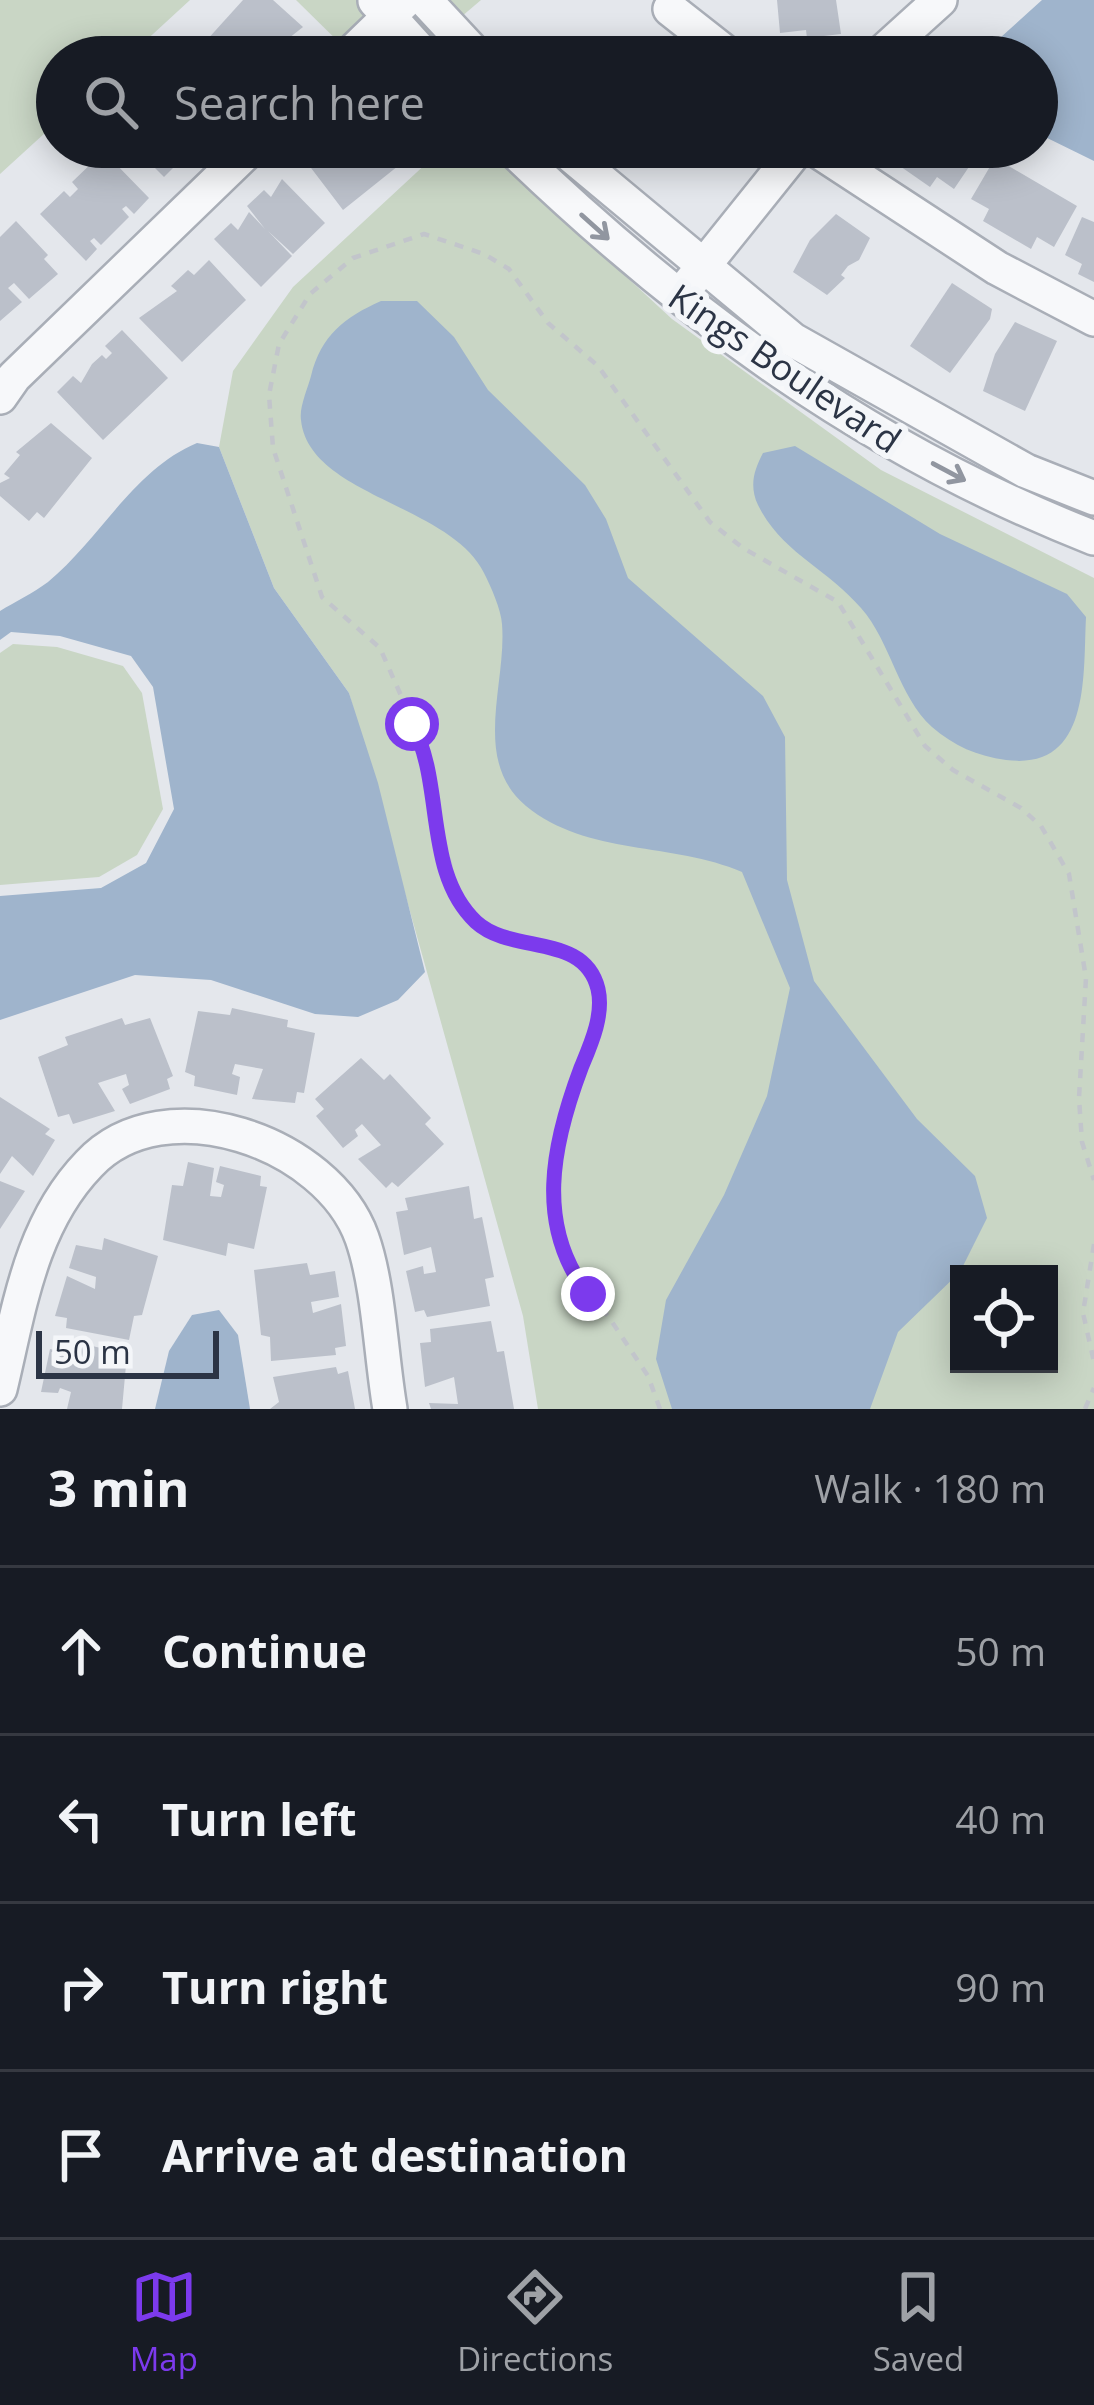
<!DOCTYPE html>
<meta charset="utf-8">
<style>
:root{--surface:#171b24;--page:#20242c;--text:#f1f3f6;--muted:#9ea1a6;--line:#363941;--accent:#7c3aed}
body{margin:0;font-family:"Open Sans",sans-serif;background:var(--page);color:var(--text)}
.controls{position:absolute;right:36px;bottom:36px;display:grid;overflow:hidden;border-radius:0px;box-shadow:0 6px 30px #0003}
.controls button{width:108px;height:108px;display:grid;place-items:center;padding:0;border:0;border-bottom:3px solid var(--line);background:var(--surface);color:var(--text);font:60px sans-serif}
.scale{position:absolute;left:36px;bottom:30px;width:183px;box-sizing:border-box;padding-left:12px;border:6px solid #2b3445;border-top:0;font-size:33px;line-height:42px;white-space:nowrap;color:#2b3445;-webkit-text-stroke:9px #f4f6f9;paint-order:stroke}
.stop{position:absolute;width:36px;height:36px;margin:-27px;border:9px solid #7c3aed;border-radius:50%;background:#fff}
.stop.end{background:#7c3aed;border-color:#fff;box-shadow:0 3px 12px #0008}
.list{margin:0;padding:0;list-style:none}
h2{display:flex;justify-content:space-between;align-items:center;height:156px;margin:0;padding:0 48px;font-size:51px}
h2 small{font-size:39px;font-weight:400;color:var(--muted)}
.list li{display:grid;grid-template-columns:78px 1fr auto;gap:36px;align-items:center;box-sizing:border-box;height:168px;padding:0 48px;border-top:3px solid var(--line)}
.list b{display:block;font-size:45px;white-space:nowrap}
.list em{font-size:39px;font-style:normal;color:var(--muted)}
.icon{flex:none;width:66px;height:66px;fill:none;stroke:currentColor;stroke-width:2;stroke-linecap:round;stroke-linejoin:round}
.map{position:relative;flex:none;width:1094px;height:1409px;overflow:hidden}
.search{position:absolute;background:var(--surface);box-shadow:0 6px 30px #0003;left:36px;right:36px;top:36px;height:132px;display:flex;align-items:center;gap:30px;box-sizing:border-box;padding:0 42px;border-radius:66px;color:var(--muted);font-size:45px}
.sheet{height:828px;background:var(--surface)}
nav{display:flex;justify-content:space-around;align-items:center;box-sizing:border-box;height:168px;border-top:3px solid var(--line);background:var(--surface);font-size:33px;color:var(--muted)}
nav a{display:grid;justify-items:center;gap:6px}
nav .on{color:var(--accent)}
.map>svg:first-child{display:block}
</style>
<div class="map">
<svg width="1094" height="1409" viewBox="0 0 1094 1409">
<rect width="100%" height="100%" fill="#e4e7ec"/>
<!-- green -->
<g fill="#c9d6c5" fill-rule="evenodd">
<polygon points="0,0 190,0 128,57 57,57 57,122 0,174"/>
<polygon points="296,0 481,0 414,57 354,57"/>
<path d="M 444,147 L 486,147 L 672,319 L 881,470 L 1094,578 L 1094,1409 L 538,1409 L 523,1316 L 349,693 L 274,588 L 219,447 L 233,371 L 293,287 ZM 959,1274 L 1049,1274 L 1049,1364 L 959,1364 Z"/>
<polygon points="13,644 57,647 123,666 142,693 163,809 137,855 99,877 0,885 0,653"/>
</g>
<!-- water -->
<g fill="#9fb4cc">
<polygon points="1042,0 1094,0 1094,161 1037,133 1037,57 988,57 990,47"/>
<path d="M 381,301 L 417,301 L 454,337 L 488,390 L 585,485 L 606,519 L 628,578 L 763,696 L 785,737 L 787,880 L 814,981 L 917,1119 L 975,1176 L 987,1218 L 960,1272 L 898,1332 L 870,1409 L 672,1409 L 656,1359 L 666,1300 L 724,1195 L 767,1096 L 790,988 L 742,872 C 673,842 587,856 526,806 C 471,760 507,684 502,624 C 501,609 491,587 484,573 C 450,504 309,496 301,420 C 299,407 308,388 311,376 C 321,335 345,317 381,301 Z"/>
<path d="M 197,443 L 219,447 L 274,588 L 349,693 L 378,783 L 425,972 L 398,1000 L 358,1017 L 315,1014 L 211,980 L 135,975 L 0,1020 L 0,896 L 101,888 L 146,863 L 174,809 L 153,687 L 131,656 L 60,636 L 11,632 L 0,640 L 0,611 C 15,602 33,593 48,582 C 100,539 134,469 197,443 Z"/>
<path d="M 795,446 L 940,534 L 1067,594 L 1086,617 C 1083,676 1091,771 1006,760 C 977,756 954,746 932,727 C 898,696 891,642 861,608 C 828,569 782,553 758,505 C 749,486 754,470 763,453 Z"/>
<polygon points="219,1310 238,1335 250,1409 155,1409 169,1351 192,1315"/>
</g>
<!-- building -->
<g fill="#bbc0ca">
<polygon points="243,0 273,0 303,27 265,57 202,57 196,52"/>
<polygon points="777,0 836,0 841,34 807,38 806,30 780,33"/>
<polygon points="613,43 614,51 637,48 639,57 594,57 592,47"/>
<polygon points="134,147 188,147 173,154 180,161 164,177"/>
<polygon points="323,147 329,152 336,147 408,147 413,154 343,210 305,160"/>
<polygon points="674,147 729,147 731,159 677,168"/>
<polygon points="890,147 974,147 977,155 954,189 937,177 930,187 884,155"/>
<polygon points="110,158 149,198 134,214 126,206 122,209 129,217 101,245 94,238 90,241 97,249 86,261 40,214 64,191 70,197 78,189 72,182 96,159 102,165"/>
<polygon points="995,158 1077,206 1054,247 1037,237 1031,249 983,221 989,209 971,199"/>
<polygon points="282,179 325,223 293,254 268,231 292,256 261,287 214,239 231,223 238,230 249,212 265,229 247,206 264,190 271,197"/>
<polygon points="836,214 870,238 859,260 848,266 841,275 845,278 827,295 793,272 810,240"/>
<polygon points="1082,217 1094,222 1094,282 1078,274 1082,264 1065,255"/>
<polygon points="16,221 48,255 44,259 58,274 29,299 14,283 8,288 22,302 0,321 0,237"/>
<polygon points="209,260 246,300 182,362 139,318 177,291 171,286 188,270 194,275"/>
<polygon points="952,283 992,309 990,319 950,373 910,346"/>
<polygon points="1015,322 1057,341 1025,411 983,391 995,354"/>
<polygon points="122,330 168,378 103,440 57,392 73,376 81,383 92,364 102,355 106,359 112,353 105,346"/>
<polygon points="51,423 92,458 44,518 37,512 29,521 0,496 0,483 10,478 4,474 20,455 16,452"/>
<polygon points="232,1008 288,1020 287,1027 315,1033 304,1093 297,1092 295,1103 252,1099 263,1069 235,1064 232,1074 240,1077 237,1095 194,1086 195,1076 185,1072 198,1011 230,1015"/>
<polygon points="122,1018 125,1025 150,1018 173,1076 167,1079 170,1089 130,1104 122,1089 129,1085 126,1074 98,1083 115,1111 73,1124 69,1114 58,1117 38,1057 68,1045 65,1037"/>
<polygon points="361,1058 384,1080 390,1074 431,1118 425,1124 444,1144 398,1187 392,1182 386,1188 358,1159 381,1145 362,1124 355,1130 358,1136 343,1148 316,1116 324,1109 315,1099"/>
<polygon points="0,1097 50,1129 45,1134 55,1140 33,1176 12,1156 0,1174"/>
<polygon points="188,1162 214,1168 210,1196 221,1197 224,1185 216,1182 220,1166 261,1176 260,1186 267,1187 254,1249 228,1243 226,1256 163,1240 172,1185 183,1186"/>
<polygon points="0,1181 25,1191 0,1229"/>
<polygon points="469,1186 474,1219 482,1217 494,1277 485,1279 490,1306 427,1317 424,1310 415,1312 406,1271 423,1266 424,1274 436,1272 431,1247 404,1255 396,1212 408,1210 405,1198"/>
<polygon points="104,1238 158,1256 142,1315 134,1316 129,1340 66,1328 67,1318 55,1316 67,1276 95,1289 96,1277 69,1268 76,1245 102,1250"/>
<polygon points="307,1263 310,1275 335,1271 339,1297 311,1302 313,1313 341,1304 346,1346 335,1348 336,1355 271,1361 270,1337 261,1335 254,1270"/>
<polygon points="491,1321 497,1352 504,1351 514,1409 431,1409 429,1403 458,1404 454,1377 425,1387 420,1343 431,1342 430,1329"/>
<polygon points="66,1340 127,1354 122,1409 67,1409 71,1392 60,1388 58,1393 41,1392 50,1349 63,1352"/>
<polygon points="336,1367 338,1374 348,1371 355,1409 270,1409 279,1402 273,1377"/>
</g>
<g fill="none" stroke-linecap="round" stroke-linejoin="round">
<defs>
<g id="minor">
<polyline points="425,0 478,57"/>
<polyline points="375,1 426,57"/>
<polyline points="670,9 731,57"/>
<polyline points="347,57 406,0"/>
<polyline points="877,57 940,0"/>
<path d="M 510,147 C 683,314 868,450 1094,538"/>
<polyline points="561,147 793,340 1026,471 1094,498"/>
<polyline points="812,147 997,268 1094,319"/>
<polyline points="689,284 799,147"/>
<polyline points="0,397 14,377 252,147"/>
<path d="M 0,1389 C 19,1310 30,1225 89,1164 C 164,1084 328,1142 362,1238 C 379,1286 381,1357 390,1409"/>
</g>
</defs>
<!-- minor casing -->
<use href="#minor" stroke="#a9aeb7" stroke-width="38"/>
<!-- path -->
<g stroke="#c2c5cb" stroke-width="4.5" stroke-dasharray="9 9" stroke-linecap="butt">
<polyline points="1094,1244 1083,1313 1094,1362"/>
<polyline points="660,1409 648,1376 608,1316 568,1270 556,1238 559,1140 596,1027 600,1002 595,978 573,955 488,930 459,901 418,734 380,648 322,597 273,448 269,395 279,344 310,294 353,258 424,234 484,254 509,269 548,323 598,366 710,522 743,548 838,602 925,746 953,770 1021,808 1041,826 1069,874 1086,978 1079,1098 1082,1142 1094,1180"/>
<polyline points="1085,1409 1094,1388"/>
</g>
<!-- minor -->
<use href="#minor" stroke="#f7f8fa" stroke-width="33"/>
</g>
<!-- one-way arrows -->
<defs><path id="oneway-shaft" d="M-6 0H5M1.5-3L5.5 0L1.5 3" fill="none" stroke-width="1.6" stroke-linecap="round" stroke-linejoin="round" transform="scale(3)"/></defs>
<g stroke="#9196a0">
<use href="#oneway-shaft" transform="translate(595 227) rotate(42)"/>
<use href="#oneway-shaft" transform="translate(949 472) rotate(28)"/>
</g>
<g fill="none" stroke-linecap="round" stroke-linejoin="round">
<!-- route -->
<path stroke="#7c3aed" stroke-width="15" d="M 412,724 C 445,784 423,872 476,922 C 512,955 584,932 598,989 C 604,1015 591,1044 581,1068 C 552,1145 535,1226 588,1294"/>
</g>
<g text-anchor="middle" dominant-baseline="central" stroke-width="12" stroke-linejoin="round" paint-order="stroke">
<!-- street labels -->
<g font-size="36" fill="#2b3445" stroke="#f4f6f9">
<text transform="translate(785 368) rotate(34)">Kings Boulevard</text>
</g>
</g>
</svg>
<div class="controls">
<button><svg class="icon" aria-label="locate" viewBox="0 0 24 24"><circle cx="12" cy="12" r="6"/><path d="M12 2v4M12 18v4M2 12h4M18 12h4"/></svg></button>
</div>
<div class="scale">50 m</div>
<div class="stop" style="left:412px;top:724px"></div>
<div class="stop end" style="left:588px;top:1294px"></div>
<div class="search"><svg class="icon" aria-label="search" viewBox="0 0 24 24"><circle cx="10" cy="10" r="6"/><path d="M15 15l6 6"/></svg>Search here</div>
</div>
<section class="sheet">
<h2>3 min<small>Walk · 180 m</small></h2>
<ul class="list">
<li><svg class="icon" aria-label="ahead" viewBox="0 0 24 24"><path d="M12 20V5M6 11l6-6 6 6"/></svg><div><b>Continue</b></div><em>50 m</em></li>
<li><svg class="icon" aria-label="left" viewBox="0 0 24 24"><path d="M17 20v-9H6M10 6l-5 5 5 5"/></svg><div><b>Turn left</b></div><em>40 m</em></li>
<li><svg class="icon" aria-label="right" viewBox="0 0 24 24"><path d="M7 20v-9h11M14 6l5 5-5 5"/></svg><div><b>Turn right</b></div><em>90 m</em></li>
<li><svg class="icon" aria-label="arrive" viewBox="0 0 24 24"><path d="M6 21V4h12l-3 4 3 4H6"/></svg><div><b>Arrive at destination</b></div></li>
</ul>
</section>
<nav>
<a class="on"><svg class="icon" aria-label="map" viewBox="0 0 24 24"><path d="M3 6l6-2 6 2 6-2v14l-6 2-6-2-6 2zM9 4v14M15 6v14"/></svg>Map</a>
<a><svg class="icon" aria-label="directions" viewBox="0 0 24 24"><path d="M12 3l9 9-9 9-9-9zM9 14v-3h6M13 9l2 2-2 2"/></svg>Directions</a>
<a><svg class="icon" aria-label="saved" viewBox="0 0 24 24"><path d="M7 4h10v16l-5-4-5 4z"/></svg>Saved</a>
</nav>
